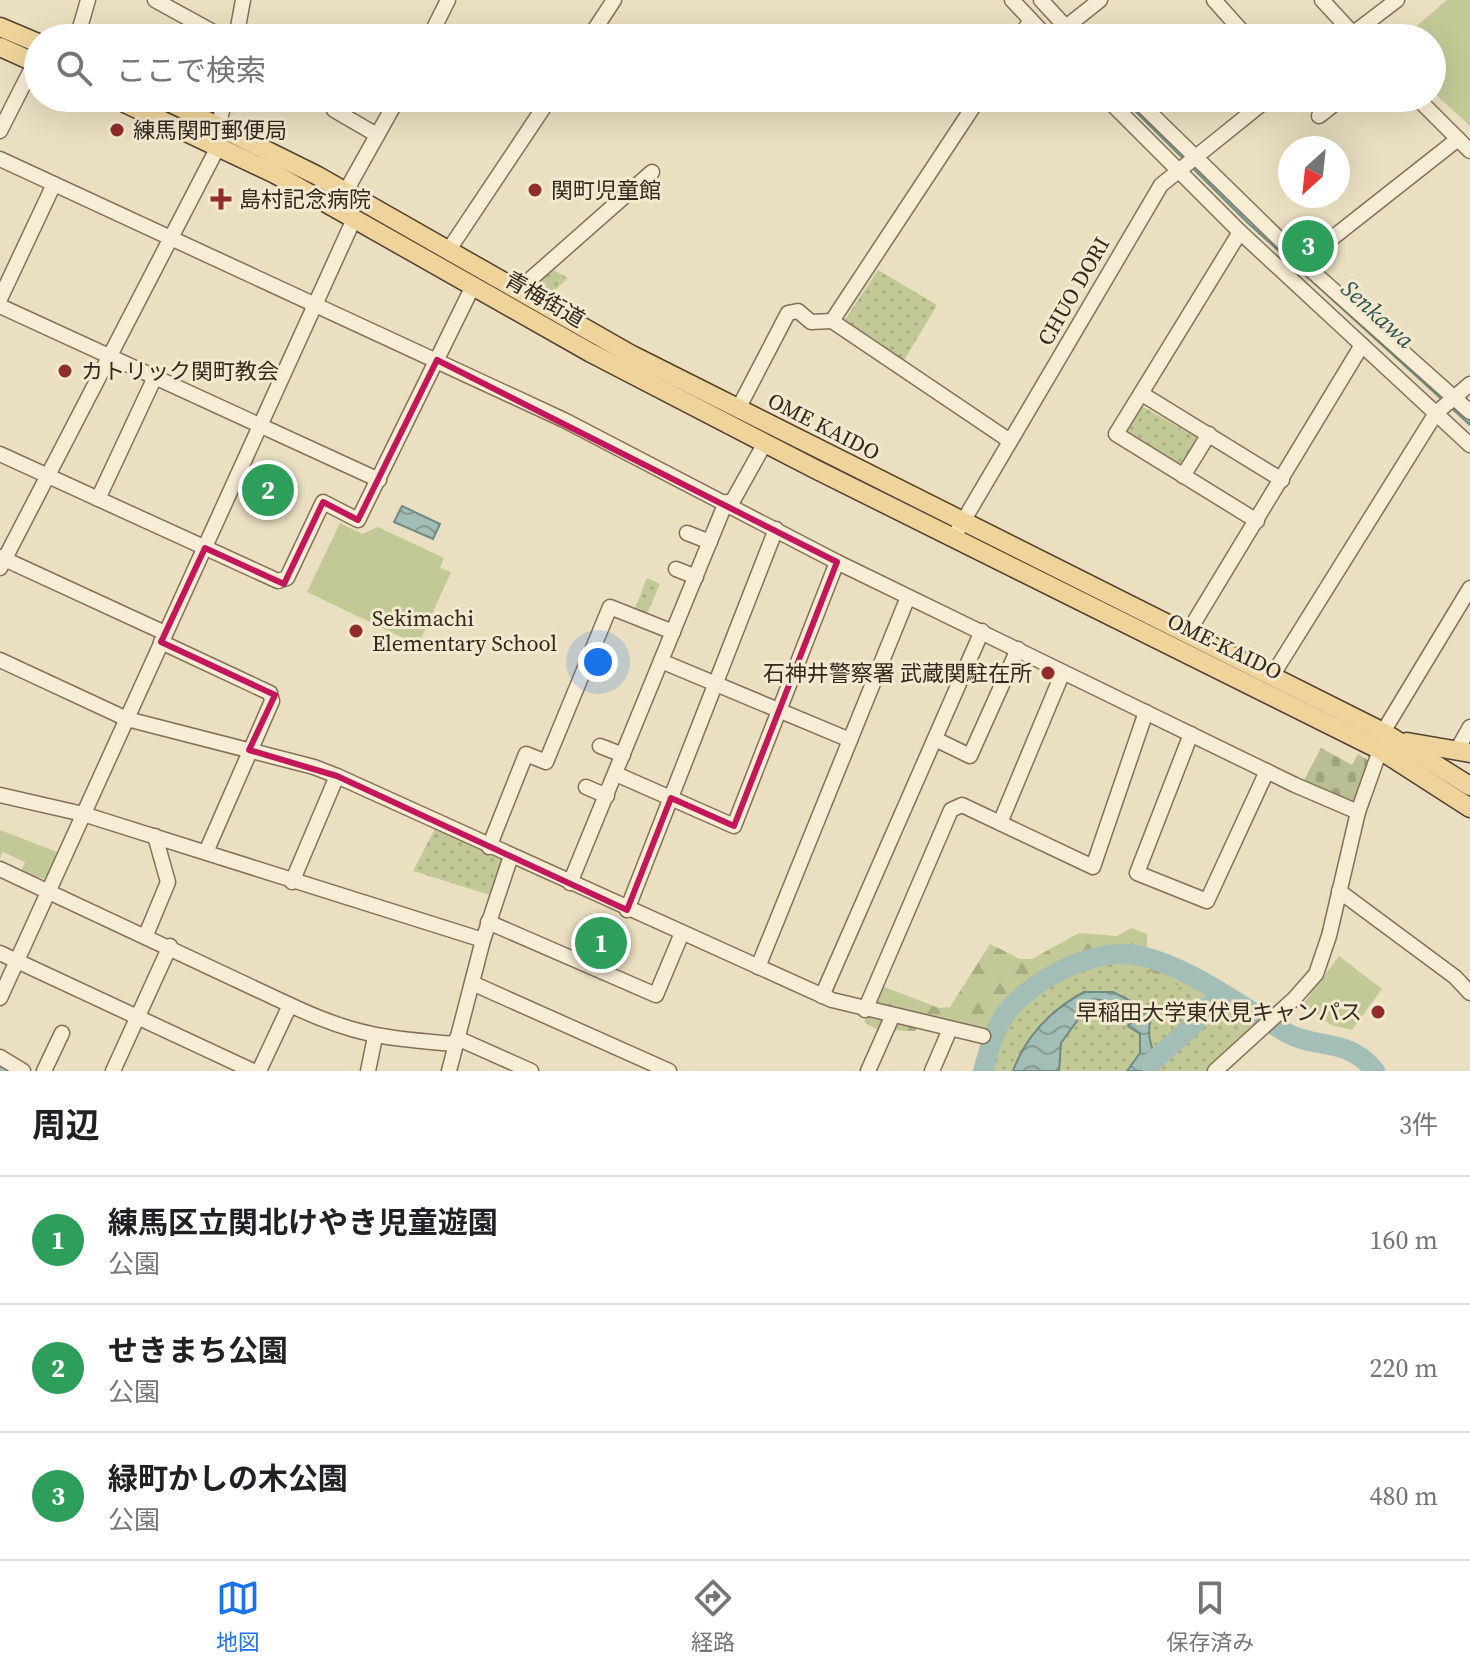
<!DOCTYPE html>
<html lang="ja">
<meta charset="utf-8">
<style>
:root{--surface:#fff;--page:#f6f6f6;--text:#202124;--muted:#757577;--line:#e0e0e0;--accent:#1a73e8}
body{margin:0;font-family:"Source Serif 4","Noto Sans JP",serif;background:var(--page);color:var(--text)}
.compass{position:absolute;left:1278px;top:136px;width:72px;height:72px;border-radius:50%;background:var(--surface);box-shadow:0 8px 32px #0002;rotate:207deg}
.you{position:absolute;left:598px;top:662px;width:28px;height:28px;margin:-20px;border:6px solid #fff;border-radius:50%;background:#1a73e8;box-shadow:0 0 0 12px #1a73e833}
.badge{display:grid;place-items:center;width:52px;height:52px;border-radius:50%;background:var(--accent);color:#fff;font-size:26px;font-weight:700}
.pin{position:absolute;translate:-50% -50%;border:4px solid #fff;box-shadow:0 2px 8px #0006}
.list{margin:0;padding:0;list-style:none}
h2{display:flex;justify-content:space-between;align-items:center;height:104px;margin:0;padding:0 32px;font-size:34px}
h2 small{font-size:26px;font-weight:400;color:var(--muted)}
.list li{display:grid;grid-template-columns:52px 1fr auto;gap:24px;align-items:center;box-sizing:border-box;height:128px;padding:0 32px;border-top:2px solid var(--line)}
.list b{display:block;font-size:30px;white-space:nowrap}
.list p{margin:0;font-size:26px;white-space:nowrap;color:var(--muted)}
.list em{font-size:26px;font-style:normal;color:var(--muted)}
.icon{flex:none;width:44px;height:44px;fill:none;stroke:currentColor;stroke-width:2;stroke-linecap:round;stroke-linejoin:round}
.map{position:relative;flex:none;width:1470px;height:1071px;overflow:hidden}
.search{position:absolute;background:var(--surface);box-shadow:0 8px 32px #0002;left:24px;right:24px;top:24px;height:88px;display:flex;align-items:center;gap:20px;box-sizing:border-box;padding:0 28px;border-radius:44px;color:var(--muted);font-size:30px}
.sheet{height:488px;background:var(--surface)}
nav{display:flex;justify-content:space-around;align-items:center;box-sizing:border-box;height:112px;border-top:2px solid var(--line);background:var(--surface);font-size:22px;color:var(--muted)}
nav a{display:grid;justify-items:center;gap:4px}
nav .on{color:var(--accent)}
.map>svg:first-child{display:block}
</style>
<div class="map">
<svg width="1470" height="1071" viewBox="0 0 1470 1071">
<defs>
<pattern id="forest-firs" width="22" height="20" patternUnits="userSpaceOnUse" patternTransform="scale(2)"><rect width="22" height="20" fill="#c3c996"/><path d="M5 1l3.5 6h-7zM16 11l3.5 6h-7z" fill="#a8ad81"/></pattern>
<pattern id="cemetery-stones" width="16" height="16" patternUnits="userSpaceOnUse" patternTransform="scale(2)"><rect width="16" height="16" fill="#b9be95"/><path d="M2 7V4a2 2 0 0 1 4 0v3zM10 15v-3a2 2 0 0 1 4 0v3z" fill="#a0a380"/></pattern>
<pattern id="park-dots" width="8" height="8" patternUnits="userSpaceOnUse" patternTransform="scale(2)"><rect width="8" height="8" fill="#c3c996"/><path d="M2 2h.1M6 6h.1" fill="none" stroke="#a8ad81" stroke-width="1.8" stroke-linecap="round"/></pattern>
<pattern id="water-waves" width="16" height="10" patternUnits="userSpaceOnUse" patternTransform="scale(2)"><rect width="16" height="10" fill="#a3beb6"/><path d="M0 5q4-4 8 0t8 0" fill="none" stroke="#869a93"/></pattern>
</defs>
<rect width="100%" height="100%" fill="#ebdfc1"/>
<!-- grass -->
<g fill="#c3c996">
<polygon points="1447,0 1470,0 1470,126 1432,91 1432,38 1409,38 1413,29"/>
<polygon points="340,523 362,534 378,527 444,558 440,568 451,572 418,645 307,592"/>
<polygon points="0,830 60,853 47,880 21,871 25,862 3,852 0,858"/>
<polygon points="1339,956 1382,989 1352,1030 1331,1025 1303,1004"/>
</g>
<!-- forest -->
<polygon fill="url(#forest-firs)" points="1131,928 1147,934 1147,963 1257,1020 1237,1061 1228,1071 988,1071 995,1032 924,1018 915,1031 878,1030 864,1022 882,986 939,1008 950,1007 990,944 1020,959 1032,959 1079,933 1117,936"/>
<!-- cemetery -->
<polygon fill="url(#cemetery-stones)" points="1321,748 1352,765 1358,754 1369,761 1355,804 1302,784"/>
<!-- park -->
<g fill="url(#park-dots)">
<polygon points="559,98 622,98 610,111 552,108"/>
<polygon points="1301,223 1331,253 1316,268 1285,238"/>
<polygon points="552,269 568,278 552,293 534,283"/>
<polygon points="878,270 937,305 902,364 842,324"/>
<polygon points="1140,405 1196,437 1197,443 1183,467 1124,431"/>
<polygon points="251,464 299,487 286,514 238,492"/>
<polygon points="647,578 660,584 646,616 634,611"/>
<polygon points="436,827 506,859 493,896 413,871"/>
<polygon points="598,921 619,931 604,965 582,955"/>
<path d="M 1137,964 L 1252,1025 L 1207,1071 L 992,1071 C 1017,991 1055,971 1137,964 Z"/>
</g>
<!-- water -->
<g fill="url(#water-waves)" stroke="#6b8b83" stroke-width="2">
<polygon points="1122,98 1128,98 1349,311 1470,419 1470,425 1248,223"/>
<polygon points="402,506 440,524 433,539 394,522"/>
<path d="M 1084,992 L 1113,992 L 1154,1013 C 1144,1030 1151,1049 1160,1066 L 1157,1071 L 1127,1071 L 1140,1053 L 1140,1034 L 1128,1026 L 1134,1020 L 1128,1005 L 1094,999 L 1084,1004 L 1082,1014 L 1061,1043 L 1059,1071 L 1013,1071 C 1026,1035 1051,1010 1084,992 Z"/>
</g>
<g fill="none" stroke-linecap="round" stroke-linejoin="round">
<!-- river -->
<g stroke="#a3beb6" stroke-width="20">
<polyline points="1150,1064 1192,1026 1220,993"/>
<polyline points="0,1071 1,1071"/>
<path d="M 983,1071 C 989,1050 995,1026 1009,1009 C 1038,977 1096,946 1141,956 C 1190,967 1243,1008 1287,1033 C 1318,1050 1348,1037 1375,1071"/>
</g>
<defs>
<g id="minor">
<polyline points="155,0 224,38"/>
<polyline points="1012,0 1048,38"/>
<polyline points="1041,0 1076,38"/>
<polyline points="1214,0 1248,38"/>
<polyline points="1322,0 1357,38"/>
<polyline points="1066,27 1100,0"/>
<polyline points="77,38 88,0"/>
<polyline points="236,38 243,0"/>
<polyline points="429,38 448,0"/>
<polyline points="589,38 614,0"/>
<polyline points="1019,38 1031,20"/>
<polyline points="1347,38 1397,0"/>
<polyline points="1106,98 1240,232 1470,445"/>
<polyline points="1135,98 1312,271 1470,412"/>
<polyline points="1417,98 1470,151"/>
<polyline points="334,110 377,135"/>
<polyline points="1319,116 1342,98"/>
<polyline points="219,124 225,98"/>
<polyline points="0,131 38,56"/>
<polyline points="0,159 564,420 837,562 1295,785 1358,812"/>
<polyline points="1240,232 1116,434 1257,521"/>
<polyline points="1331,239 1458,139"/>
<polyline points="448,251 550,98"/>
<polyline points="517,291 652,172"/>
<polyline points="0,299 54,184"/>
<polyline points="0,306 379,480"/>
<polyline points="832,321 1010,441"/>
<polyline points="1142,394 1282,480"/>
<polyline points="738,409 788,313 798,311 811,322 832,321 979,98"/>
<polyline points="0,454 278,581 287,578 323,502 358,520 473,286"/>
<polyline points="1183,476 1209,434"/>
<polyline points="98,499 155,377"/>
<polyline points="731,504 765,443"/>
<polyline points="958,530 1161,185 1269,98"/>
<polyline points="687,533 710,542"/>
<polyline points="0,557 165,633"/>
<polyline points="0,568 219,145"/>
<polyline points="676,569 696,577"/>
<polyline points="1187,634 1362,345"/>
<polyline points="161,642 270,693 272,701 206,852"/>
<polyline points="0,660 127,719 314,767 337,776 832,1000 983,1036"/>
<polyline points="661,661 850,740"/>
<polyline points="1272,676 1436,413 1470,384"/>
<polyline points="1383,732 1470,588"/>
<polyline points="1191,734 1137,873 1207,901 1267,771"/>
<polyline points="935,739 970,756 1018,649"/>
<polyline points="600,746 623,755"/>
<polyline points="1457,750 1470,727"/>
<polyline points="616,774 734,826 837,562"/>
<polyline points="586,787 607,796"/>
<polyline points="0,795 83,814 483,940"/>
<polyline points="1000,823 1063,672"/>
<polyline points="489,847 526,754 546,762 610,607 673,632"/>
<polyline points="0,869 290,1005 259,1071"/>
<polyline points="292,882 337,776"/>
<polyline points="570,883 726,502"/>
<polyline points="1339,891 1455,977 1470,993"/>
<polyline points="627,910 776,529"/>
<polyline points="488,922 656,995 682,933"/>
<polyline points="146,935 168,882 155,836"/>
<polyline points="0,953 253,1071"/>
<polyline points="758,967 908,597"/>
<polyline points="472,983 669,1071"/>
<polyline points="822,996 982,631"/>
<polyline points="0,998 354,219 346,191 398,98"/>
<path d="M 290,1005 C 353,1035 387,1039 456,1044"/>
<polyline points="865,1010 951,810 962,805 1093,867 1146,712"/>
<polyline points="457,1038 531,1071"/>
<polyline points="0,1057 23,1071"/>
<polyline points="44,1071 62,1033"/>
<polyline points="113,1071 170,946"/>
<polyline points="368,1071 375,1037"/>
<polyline points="449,1071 483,940 511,856"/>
<polyline points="868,1071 892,1017"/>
<polyline points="932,1071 950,1029"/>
<polyline points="1215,1071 1294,999 1316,974 1329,936 1358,812 1380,750"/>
</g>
<g id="major">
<polyline points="0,27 38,43"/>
<polyline points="0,47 38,64"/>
<polyline points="114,98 275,174 591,353 815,469 1380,750 1470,808"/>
<polyline points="161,98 318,176 632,355 1383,732 1470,786"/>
<polyline points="1407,742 1470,753"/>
</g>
</defs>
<!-- minor casing -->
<use href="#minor" stroke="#84705a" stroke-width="17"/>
<!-- major casing -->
<use href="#major" stroke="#523f2e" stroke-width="21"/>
<!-- minor -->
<use href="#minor" stroke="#f7ecd4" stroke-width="14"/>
<!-- major -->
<use href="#major" stroke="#eed49a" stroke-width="18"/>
</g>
<!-- marked area -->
<path fill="none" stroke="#c2185b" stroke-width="6" stroke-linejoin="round" d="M 437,360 L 837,562 L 734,826 L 671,798 L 627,910 L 337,776 L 249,750 L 275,695 L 161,642 L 205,548 L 284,584 L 323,502 L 358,520 Z"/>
<!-- markers -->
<g fill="#902c2d" stroke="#f3e9d0" stroke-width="3">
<circle cx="117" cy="130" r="8"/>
<circle cx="535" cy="190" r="8"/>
<path d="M217 187h8v8h8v8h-8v8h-8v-8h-8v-8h8z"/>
<circle cx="65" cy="371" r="8"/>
<circle cx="356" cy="631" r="8"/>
<circle cx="1048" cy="673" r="8"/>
<circle cx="1378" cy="1012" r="8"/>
</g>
<g text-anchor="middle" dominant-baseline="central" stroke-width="6" stroke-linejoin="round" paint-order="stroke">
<!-- poi labels -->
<g font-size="22" fill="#34281d" stroke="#f3e9d0" text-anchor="start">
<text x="133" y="130">練馬関町郵便局</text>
<text x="551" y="190">関町児童館</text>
<text x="239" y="199">島村記念病院</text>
<text x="81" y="371">カトリック関町教会</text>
<text x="372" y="618">Sekimachi<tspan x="372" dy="25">Elementary School</tspan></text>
<text x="1032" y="673" text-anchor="end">石神井警察署 武蔵関駐在所</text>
<text x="1362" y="1012" text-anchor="end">早稲田大学東伏見キャンパス</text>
</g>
<!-- street labels -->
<g font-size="22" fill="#34281d" stroke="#f3e9d0">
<text transform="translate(1073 291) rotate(-60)">CHUO DORI</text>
<text transform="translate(545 299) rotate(30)">青梅街道</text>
<text transform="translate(824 426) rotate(27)">OME KAIDO</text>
<text transform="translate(1225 646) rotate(26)">OME-KAIDO</text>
</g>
<!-- water labels -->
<g font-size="24" font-style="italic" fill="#2d5351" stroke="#f3e9d0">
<text transform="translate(1378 314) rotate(42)">Senkawa</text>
</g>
</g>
</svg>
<svg class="compass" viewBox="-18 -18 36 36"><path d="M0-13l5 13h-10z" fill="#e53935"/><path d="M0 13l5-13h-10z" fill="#757577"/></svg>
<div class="you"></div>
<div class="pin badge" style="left:601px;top:943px;background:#2e9e5b">1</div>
<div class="pin badge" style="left:268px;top:490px;background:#2e9e5b">2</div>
<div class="pin badge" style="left:1308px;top:246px;background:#2e9e5b">3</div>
<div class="search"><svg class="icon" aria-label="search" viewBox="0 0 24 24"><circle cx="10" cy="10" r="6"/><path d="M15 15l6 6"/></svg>ここで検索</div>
</div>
<section class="sheet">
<h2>周辺<small>3件</small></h2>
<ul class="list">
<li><span class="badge" style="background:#2e9e5b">1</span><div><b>練馬区立関北けやき児童遊園</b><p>公園</p></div><em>160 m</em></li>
<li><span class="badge" style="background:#2e9e5b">2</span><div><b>せきまち公園</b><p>公園</p></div><em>220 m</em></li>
<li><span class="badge" style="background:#2e9e5b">3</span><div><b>緑町かしの木公園</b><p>公園</p></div><em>480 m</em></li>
</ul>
</section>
<nav>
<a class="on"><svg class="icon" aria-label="map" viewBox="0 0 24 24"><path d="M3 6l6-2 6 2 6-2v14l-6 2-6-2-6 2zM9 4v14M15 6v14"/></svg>地図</a>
<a><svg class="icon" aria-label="directions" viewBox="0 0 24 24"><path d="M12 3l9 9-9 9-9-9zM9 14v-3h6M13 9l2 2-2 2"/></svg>経路</a>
<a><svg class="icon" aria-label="saved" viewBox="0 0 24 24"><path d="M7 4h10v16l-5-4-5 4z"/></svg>保存済み</a>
</nav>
